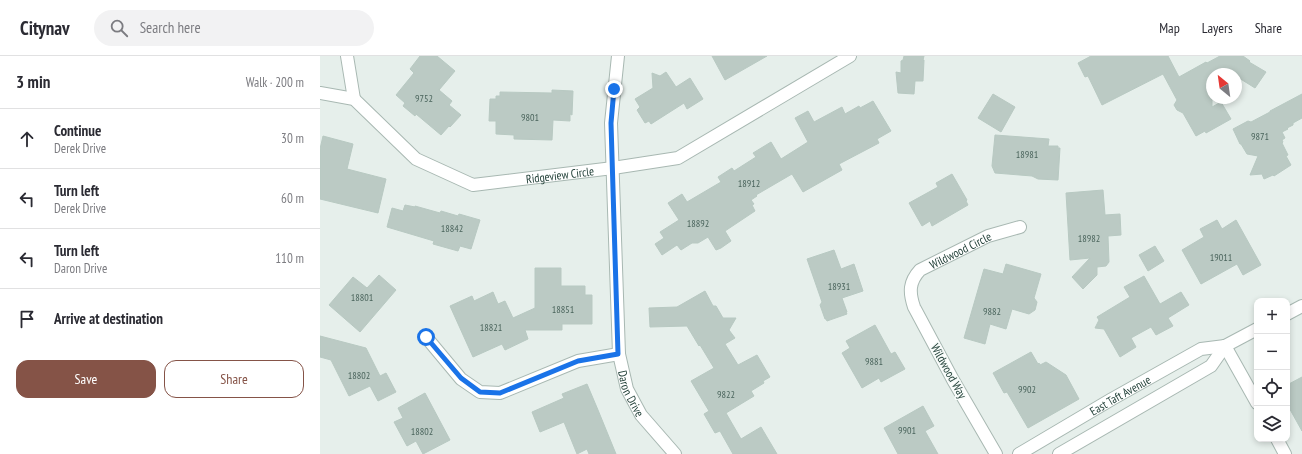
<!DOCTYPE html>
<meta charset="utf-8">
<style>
:root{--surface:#fff;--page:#f2f2f3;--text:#2b2b33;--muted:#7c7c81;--line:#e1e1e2;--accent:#855347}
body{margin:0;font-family:"PT Sans Narrow",sans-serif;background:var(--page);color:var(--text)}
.controls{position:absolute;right:12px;bottom:12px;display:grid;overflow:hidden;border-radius:8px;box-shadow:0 2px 6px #0003}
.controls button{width:36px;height:36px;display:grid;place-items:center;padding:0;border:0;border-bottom:1px solid var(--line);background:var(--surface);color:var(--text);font:20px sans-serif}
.compass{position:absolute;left:886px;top:12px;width:36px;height:36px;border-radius:50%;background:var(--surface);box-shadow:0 2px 6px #0003;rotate:331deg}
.stop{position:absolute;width:12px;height:12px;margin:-9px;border:3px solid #1a73e8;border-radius:50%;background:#fff}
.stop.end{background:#1a73e8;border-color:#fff;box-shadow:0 1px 4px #0008}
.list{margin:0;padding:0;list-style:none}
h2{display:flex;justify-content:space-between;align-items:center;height:52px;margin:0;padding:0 16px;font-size:17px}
h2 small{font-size:13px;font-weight:400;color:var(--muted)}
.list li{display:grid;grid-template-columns:26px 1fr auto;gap:12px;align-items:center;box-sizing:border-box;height:60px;padding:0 16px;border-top:1px solid var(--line)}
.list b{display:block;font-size:15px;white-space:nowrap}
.list p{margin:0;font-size:13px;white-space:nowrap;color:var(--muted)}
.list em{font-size:13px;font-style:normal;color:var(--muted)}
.actions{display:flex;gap:8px;padding:12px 16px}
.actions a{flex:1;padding:9px 0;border:1px solid var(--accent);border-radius:12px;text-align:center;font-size:14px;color:var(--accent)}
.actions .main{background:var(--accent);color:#fff}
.icon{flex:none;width:22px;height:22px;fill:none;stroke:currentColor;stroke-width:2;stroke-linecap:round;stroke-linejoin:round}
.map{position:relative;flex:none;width:982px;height:398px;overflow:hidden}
header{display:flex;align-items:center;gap:24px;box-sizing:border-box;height:56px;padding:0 20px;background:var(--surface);border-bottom:1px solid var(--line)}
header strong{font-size:19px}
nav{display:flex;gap:22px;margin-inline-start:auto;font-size:14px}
.search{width:280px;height:36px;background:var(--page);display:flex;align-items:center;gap:10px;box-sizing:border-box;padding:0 14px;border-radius:22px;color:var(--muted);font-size:15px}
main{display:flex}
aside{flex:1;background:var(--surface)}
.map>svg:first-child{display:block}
</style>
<header>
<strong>Citynav</strong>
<div class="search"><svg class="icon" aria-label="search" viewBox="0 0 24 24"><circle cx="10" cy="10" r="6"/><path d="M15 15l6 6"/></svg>Search here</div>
<nav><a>Map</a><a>Layers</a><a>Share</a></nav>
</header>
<main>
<aside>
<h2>3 min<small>Walk · 200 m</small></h2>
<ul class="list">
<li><svg class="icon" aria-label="ahead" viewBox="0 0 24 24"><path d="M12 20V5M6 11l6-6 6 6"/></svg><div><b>Continue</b><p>Derek Drive</p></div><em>30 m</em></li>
<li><svg class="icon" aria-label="left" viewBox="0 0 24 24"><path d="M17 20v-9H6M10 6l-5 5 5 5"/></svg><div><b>Turn left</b><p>Derek Drive</p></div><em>60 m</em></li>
<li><svg class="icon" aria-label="left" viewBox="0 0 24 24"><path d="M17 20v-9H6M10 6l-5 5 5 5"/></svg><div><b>Turn left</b><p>Daron Drive</p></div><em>110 m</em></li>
<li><svg class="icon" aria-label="arrive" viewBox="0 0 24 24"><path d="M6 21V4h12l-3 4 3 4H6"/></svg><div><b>Arrive at destination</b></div></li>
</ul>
<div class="actions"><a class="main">Save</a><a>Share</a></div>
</aside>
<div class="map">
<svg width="982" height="398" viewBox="0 0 982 398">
<rect width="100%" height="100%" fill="#e6efeb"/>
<!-- building -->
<g fill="#bbcac4" stroke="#b8c9c2">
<polygon points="100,0 117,0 135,15 119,34 132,45 129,49 141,59 130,71 129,70 121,79 96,58 95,60 83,50 85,47 76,39 94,17 90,13"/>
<polygon points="392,0 447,0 405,24"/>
<polygon points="584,0 604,0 603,4 604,4 603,25 595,25 594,38 578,37 576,16 581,17 581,5 583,4"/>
<polygon points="771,0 848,0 859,21 886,6 887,7 900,0 923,0 930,5 929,6 946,16 935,32 919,22 918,23 916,22 916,18 892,18 892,51 901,46 911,63 886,77 885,75 876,80 863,57 857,54 854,49 857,44 843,18 782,49 768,20 765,21 758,7"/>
<polygon points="346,16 356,31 370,22 383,43 367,53 364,47 331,68 329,65 325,67 317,54 320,51 315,43 333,32 332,17 340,20"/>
<polygon points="232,34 253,35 252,59 250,58 250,65 233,64 232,84 194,83 194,79 176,78 176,65 169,65 170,43 176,43 176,40 180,40 180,36 232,37"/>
<polygon points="673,38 695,51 681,76 658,62"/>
<polygon points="982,38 982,62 973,67 973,69 967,72 968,73 962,76 965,82 962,84 963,86 962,87 968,99 966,100 971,109 954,120 953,119 944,123 942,118 930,119 938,100 927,98 921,88 920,88 913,73 928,65 931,66 950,56 950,55"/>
<polygon points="553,45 571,75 557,83 559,87 519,108 522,114 483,136 472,118 436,139 437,140 431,144 434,148 432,149 435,155 405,175 411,185 401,192 396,194 388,181 378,187 372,187 361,194 357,189 342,199 335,188 344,182 340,176 359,164 348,147 362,138 367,146 401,126 398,121 412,112 414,115 436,101 433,97 451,86 461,103 488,86 475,62 488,55 494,66 522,51 525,58 539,50 540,52"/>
<polygon points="675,79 729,83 728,90 738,90 738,92 740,92 738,124 718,123 712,120 675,117 672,110"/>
<polygon points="3,80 33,88 27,113 66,123 58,157 0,143 0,93"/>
<polygon points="632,118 647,144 646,145 648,149 612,170 610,165 602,170 589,147 618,131 616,127"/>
<polygon points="783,134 785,159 800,158 801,179 788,180 789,206 786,210 777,211 777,219 763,233 752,221 770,202 750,204 746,137"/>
<polygon points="85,149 95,151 95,150 120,157 121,155 138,160 139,158 160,164 151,193 140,190 138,195 113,188 114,185 67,171 72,152 83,155"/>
<polygon points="897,164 902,173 916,164 941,209 923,219 917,208 881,228 862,194 884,181 880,173"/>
<polygon points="835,190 844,205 828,215 819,199"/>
<polygon points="514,194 521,213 534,208 543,235 522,242 527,256 526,256 527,258 507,265 506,263 505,263 500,249 502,246 487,203"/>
<polygon points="686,208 721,218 714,242 717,246 715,254 709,258 692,253 686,273 670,268 665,288 644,282 664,213 683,218"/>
<polygon points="215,212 241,212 241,230 265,230 265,239 272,239 272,268 242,268 242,274 205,274 208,283 185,294 182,288 153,301 130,250 152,240 154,245 173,236 178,248 185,245 193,262 215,252"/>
<polygon points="59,219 76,234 40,276 9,249 33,221 47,232"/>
<polygon points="824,220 840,248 861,236 869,249 848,262 853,270 836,279 831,271 811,282 816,291 800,301 784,273 775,272 779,264 777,261 810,241 804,231"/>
<polygon points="385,235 393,250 396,250 403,262 416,262 409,274 415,282 405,288 418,309 437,299 450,321 443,325 444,327 431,335 434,340 406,357 421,383 441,371 457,398 413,398 400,375 395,377 384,358 389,355 371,325 394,312 380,289 379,290 367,270 330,271 329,252 357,251"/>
<polygon points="555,269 571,298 575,296 585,313 561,326 559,322 542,332 522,297 530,292 526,285"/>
<polygon points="0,280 46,292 60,320 66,317 76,336 58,345 50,330 29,340 11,304 0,301"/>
<polygon points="711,296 718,308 719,307 720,309 726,306 746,319 759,343 708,372 687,336 684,337 673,317"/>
<polygon points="982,321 982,375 967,348 967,329"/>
<polygon points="267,328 278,354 296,398 269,398 267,393 257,398 244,366 220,376 212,356 244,342 242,338"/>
<polygon points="105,337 130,384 103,398 96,385 87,390 74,366 83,362 78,352"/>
<polygon points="603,350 614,370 605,375 618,398 578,398 564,372"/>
</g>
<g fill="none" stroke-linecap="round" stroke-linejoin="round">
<defs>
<g id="minor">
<polyline points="27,0 34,43"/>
<path id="s1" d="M 298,0 L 291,67 L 299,298 L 307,333 L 321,359 L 355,398"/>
<path id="s2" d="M 0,37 L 34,43 L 96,103 L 153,129 L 293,112 L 358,102 L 530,0"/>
<polyline points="967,258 982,250"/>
<polyline points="106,281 141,323 160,336 180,337 258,305 299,298"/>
<polyline points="905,290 937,347"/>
<polyline points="957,383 965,398"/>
<path id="s3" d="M 676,398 L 633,324 L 594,251 C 589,236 589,226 600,214 L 668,180 L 700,171"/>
<path id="s4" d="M 699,398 L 792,343 L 881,293 L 905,290 L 937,273"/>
<polyline points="739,398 891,310 905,290"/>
</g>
</defs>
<!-- minor casing -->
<use href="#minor" stroke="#a8b8b2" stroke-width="14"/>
<!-- minor -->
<use href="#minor" stroke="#fff" stroke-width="12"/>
</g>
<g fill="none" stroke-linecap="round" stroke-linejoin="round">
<!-- route -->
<polyline stroke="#1a73e8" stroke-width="5" points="106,281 141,322 160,336 180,337 258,305 298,298 291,67 294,33"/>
</g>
<g text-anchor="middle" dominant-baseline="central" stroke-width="3" stroke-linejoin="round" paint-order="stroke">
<!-- number labels -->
<g font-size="10" fill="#4a645c">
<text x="104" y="42">9752</text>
<text x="210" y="61">9801</text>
<text x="940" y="80">9871</text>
<text x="707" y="98">18981</text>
<text x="429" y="127">18912</text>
<text x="378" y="167">18892</text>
<text x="132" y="172">18842</text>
<text x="769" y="182">18982</text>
<text x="901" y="201">19011</text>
<text x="519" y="230">18931</text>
<text x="42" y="241">18801</text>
<text x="243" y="253">18851</text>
<text x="672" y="255">9882</text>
<text x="171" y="271">18821</text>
<text x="554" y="305">9881</text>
<text x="39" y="319">18802</text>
<text x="707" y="333">9902</text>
<text x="406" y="338">9822</text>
<text x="587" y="374">9901</text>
<text x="102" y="375">18802</text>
</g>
<!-- street labels -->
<g font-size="12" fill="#24423a" stroke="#f7fbf9">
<text stroke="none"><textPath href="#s2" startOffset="271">Ridgeview Circle</textPath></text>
<text stroke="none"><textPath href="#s3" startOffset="253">Wildwood Circle</textPath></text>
<text transform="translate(629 315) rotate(61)">Wildwood Way</text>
<text stroke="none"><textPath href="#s1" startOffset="340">Daron Drive</textPath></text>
<text stroke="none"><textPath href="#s4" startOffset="117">East Taft Avenue</textPath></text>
</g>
</g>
</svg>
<div class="controls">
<button>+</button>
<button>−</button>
<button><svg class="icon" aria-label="locate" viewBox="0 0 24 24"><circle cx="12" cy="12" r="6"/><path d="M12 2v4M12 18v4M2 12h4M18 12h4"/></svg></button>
<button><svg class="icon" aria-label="layers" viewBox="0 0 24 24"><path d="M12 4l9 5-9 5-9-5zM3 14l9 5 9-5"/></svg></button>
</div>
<svg class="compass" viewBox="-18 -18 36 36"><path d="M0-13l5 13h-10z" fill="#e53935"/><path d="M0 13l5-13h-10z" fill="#7c7c81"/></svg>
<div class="stop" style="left:106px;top:281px"></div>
<div class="stop end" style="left:294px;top:33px"></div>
</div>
</main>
